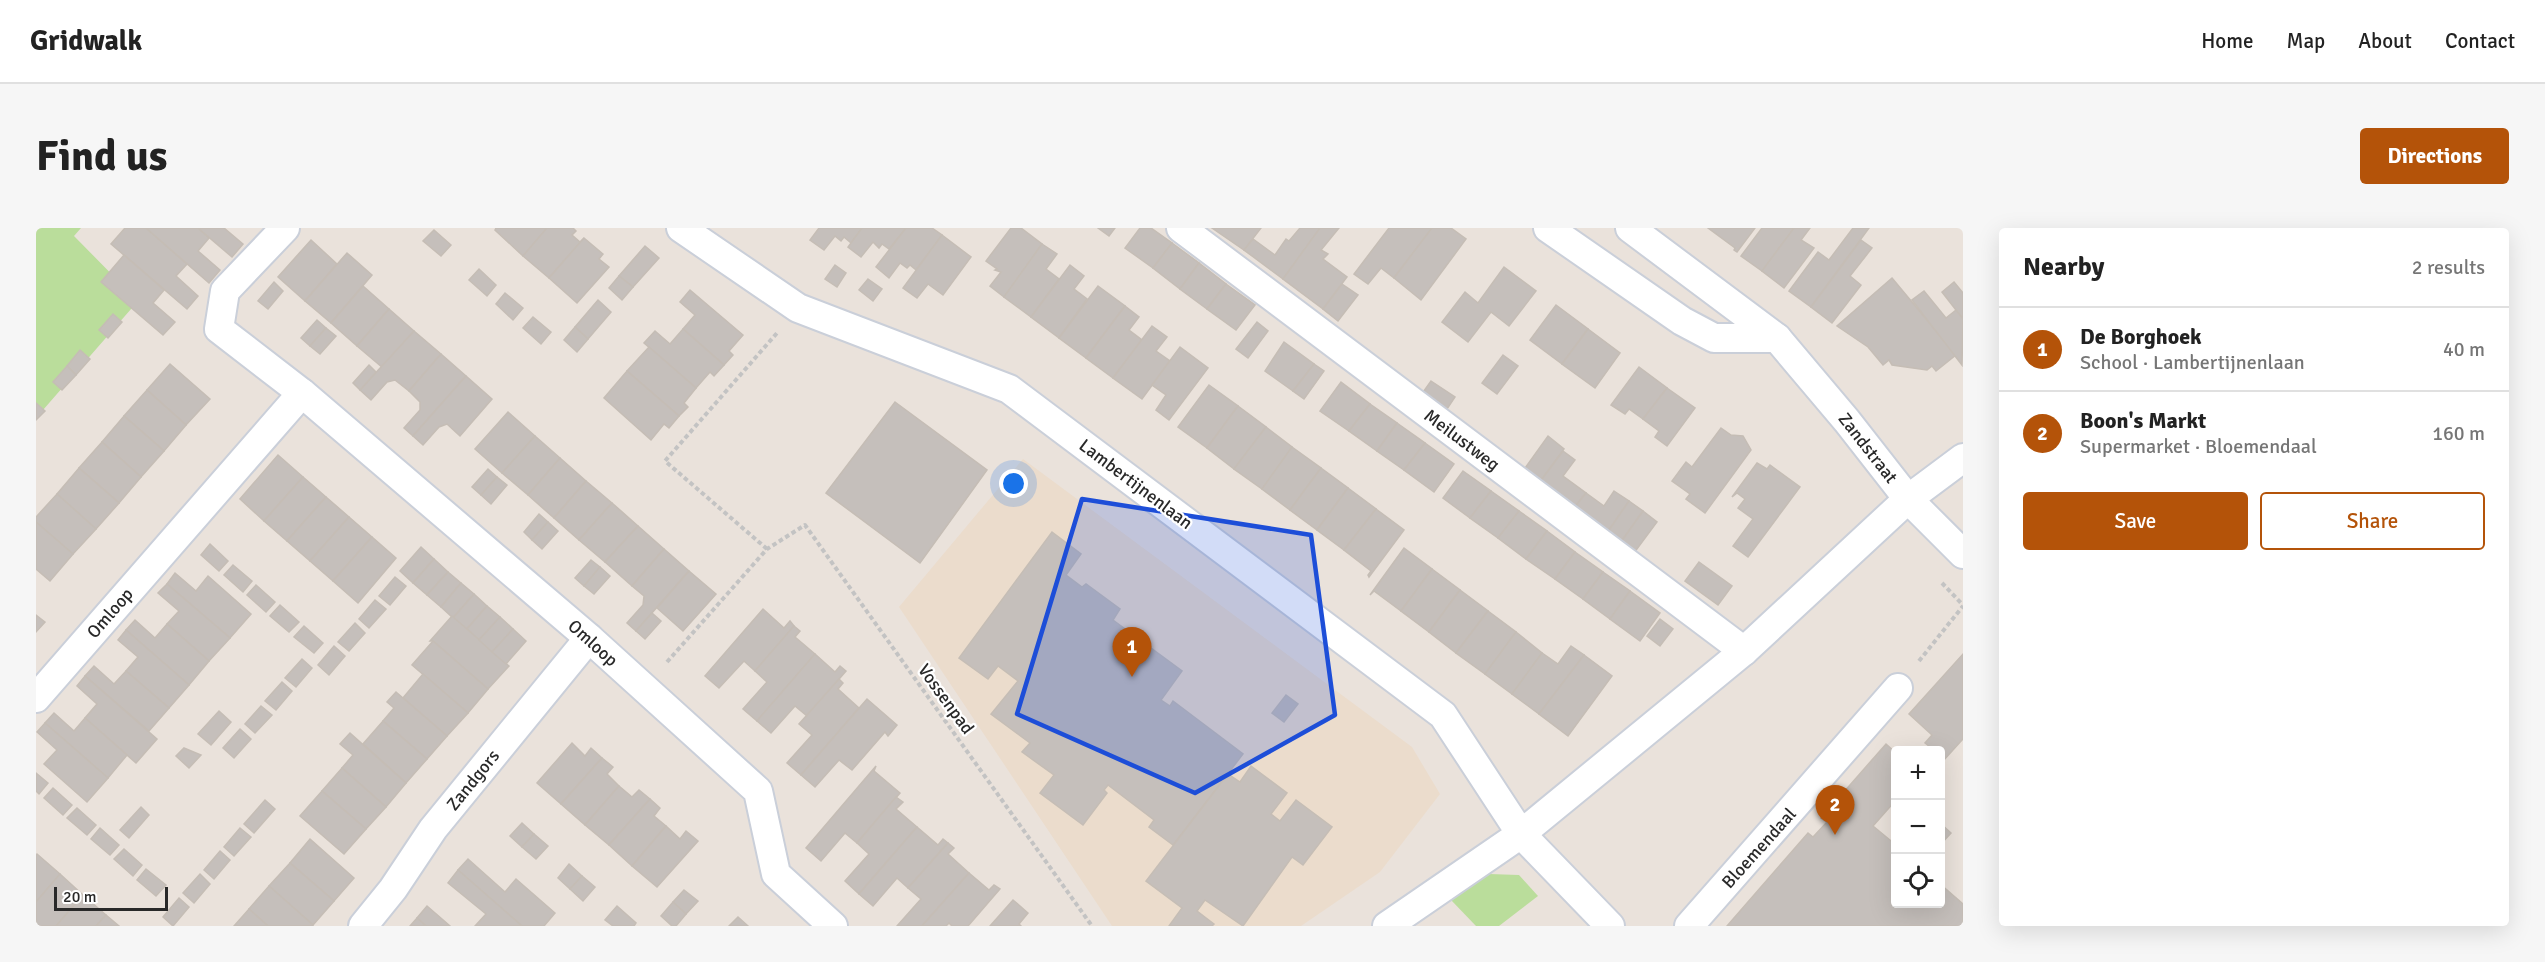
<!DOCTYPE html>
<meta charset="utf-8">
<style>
:root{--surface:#fff;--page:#f6f6f6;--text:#222;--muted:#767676;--line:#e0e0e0;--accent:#b45309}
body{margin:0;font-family:Signika,sans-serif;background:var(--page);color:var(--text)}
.controls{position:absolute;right:18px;bottom:18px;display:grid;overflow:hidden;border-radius:6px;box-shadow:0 6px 24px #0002}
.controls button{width:54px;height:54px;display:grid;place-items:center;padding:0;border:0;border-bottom:2px solid var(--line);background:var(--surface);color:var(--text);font:30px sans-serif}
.scale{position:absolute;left:18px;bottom:15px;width:114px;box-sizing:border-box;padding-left:6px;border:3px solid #292929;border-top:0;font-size:16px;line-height:21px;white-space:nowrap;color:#292929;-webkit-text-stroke:4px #fff;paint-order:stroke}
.you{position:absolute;left:978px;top:256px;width:21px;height:21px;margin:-15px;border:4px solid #fff;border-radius:50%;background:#1a73e8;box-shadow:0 0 0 9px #1a73e833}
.badge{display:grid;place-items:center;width:39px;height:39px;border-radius:50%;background:var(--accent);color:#fff;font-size:20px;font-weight:700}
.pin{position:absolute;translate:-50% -50px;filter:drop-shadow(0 2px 3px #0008)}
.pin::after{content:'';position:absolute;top:32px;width:21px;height:18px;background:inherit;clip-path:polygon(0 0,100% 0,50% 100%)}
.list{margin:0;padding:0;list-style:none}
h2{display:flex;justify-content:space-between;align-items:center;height:78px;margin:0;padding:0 24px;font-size:26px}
h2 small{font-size:20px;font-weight:400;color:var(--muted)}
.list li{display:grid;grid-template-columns:39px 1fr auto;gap:18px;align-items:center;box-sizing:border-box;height:84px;padding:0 24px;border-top:2px solid var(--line)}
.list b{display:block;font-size:22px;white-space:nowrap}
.list p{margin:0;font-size:20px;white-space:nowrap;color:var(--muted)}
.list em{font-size:20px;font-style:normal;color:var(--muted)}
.actions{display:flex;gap:12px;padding:18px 24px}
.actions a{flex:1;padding:14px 0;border:2px solid var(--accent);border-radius:6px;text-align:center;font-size:21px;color:var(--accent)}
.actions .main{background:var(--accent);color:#fff}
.icon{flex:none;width:33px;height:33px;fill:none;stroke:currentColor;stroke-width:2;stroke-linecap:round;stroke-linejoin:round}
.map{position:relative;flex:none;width:1927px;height:698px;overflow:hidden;border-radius:6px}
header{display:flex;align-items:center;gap:36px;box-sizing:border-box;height:84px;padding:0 30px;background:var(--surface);border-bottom:2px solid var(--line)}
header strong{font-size:28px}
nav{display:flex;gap:33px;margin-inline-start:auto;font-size:21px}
.intro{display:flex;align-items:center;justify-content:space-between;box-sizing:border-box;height:144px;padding:0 36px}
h1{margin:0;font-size:42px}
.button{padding:15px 27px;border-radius:6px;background:var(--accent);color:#fff;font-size:21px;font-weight:700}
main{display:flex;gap:36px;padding:0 36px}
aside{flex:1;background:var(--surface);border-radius:6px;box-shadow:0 6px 24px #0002}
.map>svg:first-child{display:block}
</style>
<header>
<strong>Gridwalk</strong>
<nav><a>Home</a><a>Map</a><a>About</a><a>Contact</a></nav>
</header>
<div class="intro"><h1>Find us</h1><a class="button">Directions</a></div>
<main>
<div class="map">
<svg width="1927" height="698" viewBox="0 0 1927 698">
<rect width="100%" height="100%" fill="#eae2db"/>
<!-- education -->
<polygon fill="#ebdccc" points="987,231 1376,519 1404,566 1344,644 1265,698 1076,698 863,379"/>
<!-- green -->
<g fill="#badd9b">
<polygon points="0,0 45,0 38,8 102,73 0,190"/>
<polygon points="1453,646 1483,647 1502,668 1463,698 1440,698 1415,672"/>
</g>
<!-- building -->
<g fill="#c5bfbb" stroke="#c5bdb5" stroke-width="1.5">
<polygon points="89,0 110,0 151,36 140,48 162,68 151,81 75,16"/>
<polygon points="110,0 162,0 173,10 162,23 184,42 173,55"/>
<polygon points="162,0 188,0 207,16 196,29"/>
<polygon points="460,0 511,0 487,28 459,2"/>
<polygon points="511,0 537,0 540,3 536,7 544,14 548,10 513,50 487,28"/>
<polygon points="783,0 826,0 815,15 808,9 805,13 799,8 788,22 774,12"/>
<polygon points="826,0 870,0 853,21 846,16 843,20 837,14 825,29 812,19"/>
<polygon points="870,0 896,0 906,7 880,42 874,37 871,40 864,35 853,50 840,39"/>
<polygon points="975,0 985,0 1006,16 968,69 954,58 965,44 959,42 961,41 950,33"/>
<polygon points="1062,0 1079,0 1073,8"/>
<polygon points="1104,0 1115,0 1136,15 1117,40 1089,20"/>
<polygon points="1176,0 1225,0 1208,22"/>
<polygon points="1264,0 1284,0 1247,51 1208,22 1217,11 1239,27 1250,11 1253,13"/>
<polygon points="1284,0 1303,0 1285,22 1292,26 1287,31 1311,49 1287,81 1247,51"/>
<polygon points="1353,0 1396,0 1358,50 1345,40 1332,56 1318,46"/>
<polygon points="1396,0 1415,0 1430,11 1385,72 1358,50"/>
<polygon points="1672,0 1719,0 1701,24 1698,22 1699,20"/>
<polygon points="1726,0 1758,0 1726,43 1705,28"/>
<polygon points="1758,0 1774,0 1765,12 1778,20 1748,60 1726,43"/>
<polygon points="1817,0 1833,0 1775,79 1753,63 1782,24 1793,32"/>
<polygon points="398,2 415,17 405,28 387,13"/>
<polygon points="906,7 935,29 907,67 892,56 881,70 867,60"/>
<polygon points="548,10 567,26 563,31 573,39 541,75 513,50"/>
<polygon points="275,12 301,36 269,73 242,49"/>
<polygon points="1825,12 1836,20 1814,48 1825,57 1796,95 1775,79"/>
<polygon points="1136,15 1163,35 1144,61 1117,40"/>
<polygon points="1006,16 1021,26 1010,41 1023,51 995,89 968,69"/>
<polygon points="609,18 623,30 597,59 583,48"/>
<polygon points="311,25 336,47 295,95 269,73"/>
<polygon points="88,27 128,62 117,75 139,94 127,107 65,54"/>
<polygon points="1163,35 1190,56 1171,81 1144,61"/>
<polygon points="799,37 810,45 801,59 789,51"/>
<polygon points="1034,37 1048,48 1038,61 1051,71 1023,110 995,89"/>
<polygon points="1468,39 1500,63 1473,98 1455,84 1432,114 1406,94 1429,64 1442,75"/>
<polygon points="443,41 460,57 451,68 433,52"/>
<polygon points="583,48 597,59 586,72 573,60"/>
<polygon points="1856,50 1920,127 1900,143 1896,138 1891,142 1856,137 1853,132 1847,137 1832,119 1801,98"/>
<polygon points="832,51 846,61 837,73 823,62"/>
<polygon points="238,54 247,63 232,81 222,73"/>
<polygon points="1918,54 1927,65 1927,91 1906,64"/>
<polygon points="1190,56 1219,77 1200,102 1171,81"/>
<polygon points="1306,56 1322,67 1302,93 1287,81"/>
<polygon points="327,58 353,81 321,118 295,95"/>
<polygon points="1062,58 1089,78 1050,130 1023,110"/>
<polygon points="654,62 707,107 693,123 697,127 688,137 647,101 659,87 644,74"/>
<polygon points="1888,63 1910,90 1920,82 1927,91 1926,137 1876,72"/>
<polygon points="469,65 487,80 477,92 460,76"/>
<polygon points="562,72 575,84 552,111 539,99"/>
<polygon points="1520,77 1552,101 1526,136 1494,112"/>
<polygon points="1089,78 1103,89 1093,102 1106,112 1077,150 1050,130"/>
<polygon points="353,81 378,103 347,140 321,118"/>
<polygon points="77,86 86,94 72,110 63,102"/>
<polygon points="497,89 515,104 505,116 487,100"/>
<polygon points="281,92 290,100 274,118 265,110"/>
<polygon points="1221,94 1232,103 1212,130 1200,121"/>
<polygon points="1116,98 1131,109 1120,123 1134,133 1106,171 1077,150"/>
<polygon points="539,99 552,111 541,124 528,112"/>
<polygon points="290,100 300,108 284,126 274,118"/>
<polygon points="647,101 688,137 678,148 674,144 660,160 608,115 619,103 634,116"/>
<polygon points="1552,101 1584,125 1559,160 1526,136"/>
<polygon points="378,103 405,126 373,163 359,152 351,154 335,172 324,162"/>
<polygon points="1248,114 1278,136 1257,163 1229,143"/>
<polygon points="613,119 660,160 648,175 652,179 643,188 591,143"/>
<polygon points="1144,119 1172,140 1133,192 1120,182 1130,167 1116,157"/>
<polygon points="44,122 54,131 40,147 31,138"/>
<polygon points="405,126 430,148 377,208 368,200 384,182 384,174 373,163"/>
<polygon points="1467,127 1482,138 1461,166 1446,155"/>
<polygon points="134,136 174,171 150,197 111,162"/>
<polygon points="1278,136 1288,143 1268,171 1257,163"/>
<polygon points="333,137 340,144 324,162 317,155"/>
<polygon points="31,138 40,147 26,162 17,154"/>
<polygon points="1603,139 1631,160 1607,191 1593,181 1589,186 1575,177"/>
<polygon points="591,143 643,188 633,200 628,196 615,212 568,170"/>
<polygon points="430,148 456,171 424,208 411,196 403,199 387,217 377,208"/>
<polygon points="1395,153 1419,169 1409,184 1385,167"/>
<polygon points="1305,154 1334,176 1313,203 1284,183"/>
<polygon points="1173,157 1202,178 1171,220 1142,199"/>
<polygon points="1631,160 1659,180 1631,218 1619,209 1623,203 1607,191"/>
<polygon points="111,162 150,197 128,223 88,188"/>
<polygon points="859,174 951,242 884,335 790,265"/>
<polygon points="0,175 9,183 0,192"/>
<polygon points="1334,176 1361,195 1341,223 1313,203"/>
<polygon points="1202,178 1230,199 1198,241 1171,220"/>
<polygon points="472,184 499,208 466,245 439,221"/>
<polygon points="88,188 128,223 105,249 66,214"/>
<polygon points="1361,195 1389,215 1368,242 1341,223"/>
<polygon points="1230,199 1256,219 1226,261 1198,241"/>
<polygon points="1685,200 1695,207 1707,208 1715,222 1669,285 1650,271 1654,266 1636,253 1650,234 1656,239"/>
<polygon points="499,208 524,230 492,267 466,245"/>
<polygon points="1512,208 1528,221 1503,255 1487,243"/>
<polygon points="66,214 105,249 83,275 43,240"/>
<polygon points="1389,215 1418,236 1398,264 1368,242"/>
<polygon points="1256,219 1285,240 1254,282 1226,261"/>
<polygon points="1527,223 1539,232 1527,248 1550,265 1538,280 1503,255"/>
<polygon points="242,227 267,249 228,293 204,271"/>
<polygon points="524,230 550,253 518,290 492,267"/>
<polygon points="1721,235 1731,241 1734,237 1764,259 1712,329 1697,318 1717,291 1702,280 1709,271 1701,265 1696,269"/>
<polygon points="43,240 83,275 60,301 21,266"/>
<polygon points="1285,240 1312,260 1281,302 1254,282"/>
<polygon points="452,241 461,249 445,267 436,259"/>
<polygon points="1427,243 1455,263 1434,290 1407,270"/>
<polygon points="267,249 290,269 251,313 228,293"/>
<polygon points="461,249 471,257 455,276 445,267"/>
<polygon points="550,253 576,275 543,312 518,290"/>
<polygon points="1312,260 1340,281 1308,322 1281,302"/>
<polygon points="1455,263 1483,283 1462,310 1434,290"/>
<polygon points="1578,263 1593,273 1571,305 1538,280 1550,265 1568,278"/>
<polygon points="21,266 60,301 37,326 0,294 0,289"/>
<polygon points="290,269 313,289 274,333 251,313"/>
<polygon points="1593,273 1607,283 1585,314 1571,305"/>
<polygon points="576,275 602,298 569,334 543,312"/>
<polygon points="1340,281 1368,302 1333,349 1332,347 1335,343 1308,322"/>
<polygon points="1483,283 1511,303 1490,331 1462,310"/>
<polygon points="1607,283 1621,294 1598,325 1585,314"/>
<polygon points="503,286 512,294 496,312 488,304"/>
<polygon points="313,289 336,309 297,353 274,333"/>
<polygon points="0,294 37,326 14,353 0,341"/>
<polygon points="512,294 522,303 506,321 496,312"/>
<polygon points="602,298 628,321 596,358 569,334"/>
<polygon points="1511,303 1539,324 1519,351 1490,331"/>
<polygon points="1016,304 1045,326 1030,347 1046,359 1050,356 1084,381 1077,392 1146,443 1125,472 1134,478 1137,473 1207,526 1137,617 1113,599 1118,592 1072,557 1068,562 1071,565 1047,597 1004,565 1018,547 986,524 994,515 955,486 982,453 962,438 952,451 923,430"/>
<polygon points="336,309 360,330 322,375 297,353"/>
<polygon points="174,316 192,333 183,343 165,327"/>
<polygon points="385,319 398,331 377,355 364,343"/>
<polygon points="1368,320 1396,341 1365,383 1338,363 1334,367"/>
<polygon points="628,321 653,343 600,403 591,395 607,377 608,368 596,358"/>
<polygon points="1539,324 1567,344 1547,371 1519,351"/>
<polygon points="398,331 412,344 391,367 377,355"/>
<polygon points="555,332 564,339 548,358 539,350"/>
<polygon points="1663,334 1696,358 1682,377 1649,353"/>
<polygon points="197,337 216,353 207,364 188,347"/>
<polygon points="564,339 574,348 558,366 548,358"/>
<polygon points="1396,341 1424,362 1393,404 1365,383"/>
<polygon points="653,343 680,366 647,403 621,380"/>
<polygon points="412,344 425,355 405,379 391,367"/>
<polygon points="1567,344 1594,363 1574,391 1547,371"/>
<polygon points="139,345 160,363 172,348 215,386 194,410 131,356"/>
<polygon points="359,349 370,358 354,377 343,368"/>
<polygon points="425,355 438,366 417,390 405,379"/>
<polygon points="131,356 194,410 173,433 131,396 143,383 122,365"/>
<polygon points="220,357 239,374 230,384 211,367"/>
<polygon points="1424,362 1452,383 1420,425 1393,404"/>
<polygon points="1594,363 1624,385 1604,413 1574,391"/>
<polygon points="438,366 451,378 431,401 417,390"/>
<polygon points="339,372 350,381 333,400 323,391"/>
<polygon points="244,377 263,394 253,404 234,388"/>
<polygon points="451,378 464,389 443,412 431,401"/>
<polygon points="727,381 748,400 754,393 758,398 719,443 708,433 683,460 669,448"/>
<polygon points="1452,383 1480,404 1449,446 1420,425"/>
<polygon points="616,385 625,393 609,411 600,403"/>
<polygon points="0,387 9,394 0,404"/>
<polygon points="416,388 473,438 452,461 397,413 394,413"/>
<polygon points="464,389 477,401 456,424 443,412"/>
<polygon points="1624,391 1637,401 1624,418 1611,408"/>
<polygon points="99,392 119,410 131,396 173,433 153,457 90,402"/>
<polygon points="319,395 329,405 313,423 302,414"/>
<polygon points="268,398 287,415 278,425 258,409"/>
<polygon points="758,398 764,403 759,409 779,426 721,493 707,481 731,454 719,443"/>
<polygon points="477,401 490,413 470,436 456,424"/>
<polygon points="90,402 153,457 133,480 90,443 102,429 82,412"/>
<polygon points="1480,404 1506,425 1476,466 1449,446"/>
<polygon points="397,413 452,461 432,485 376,437"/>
<polygon points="298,418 309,428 293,447 282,437"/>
<polygon points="1535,418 1548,427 1503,486 1476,466 1506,425 1522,436"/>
<polygon points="779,426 799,444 804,438 810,443 771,488 759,478 735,505 721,493"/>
<polygon points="1927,426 1927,511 1908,532 1904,528 1904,522 1898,522 1889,515 1896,507 1873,486"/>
<polygon points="1548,427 1576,448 1532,508 1503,486"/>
<polygon points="266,431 276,440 260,459 249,450"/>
<polygon points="58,438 78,456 90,443 133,480 113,503 49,448"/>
<polygon points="387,446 432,485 411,508 367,470"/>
<polygon points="49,448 121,511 100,535 49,490 61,476 41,458"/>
<polygon points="803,451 807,455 802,461 823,480 765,547 751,535 776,507 763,496"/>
<polygon points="246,454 256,463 240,482 229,473"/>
<polygon points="360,464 411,508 391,531 347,493 358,480 351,474"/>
<polygon points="1250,467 1262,476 1248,494 1236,485"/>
<polygon points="831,471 861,497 852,508 849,504 816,542 803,532 779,559 765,547"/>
<polygon points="225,478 236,487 219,505 209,496"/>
<polygon points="183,483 195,494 175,517 162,506"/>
<polygon points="18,485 38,503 49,490 91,527 72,550 9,495"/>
<polygon points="347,493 391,531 370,555 327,516"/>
<polygon points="9,495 72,550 51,574 8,536 21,522 1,504"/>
<polygon points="204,501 215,511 198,530 187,520"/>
<polygon points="314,505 370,555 350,579 306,540 317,527 304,516"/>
<polygon points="536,515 549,528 555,520 566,530 525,576 501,555"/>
<polygon points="1850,516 1860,525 1860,572 1837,598 1860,617 1860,676 1904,676 1904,656 1927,676 1927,698 1691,698 1772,605 1777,609 1791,594 1785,590"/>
<polygon points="148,520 165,527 153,540 140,528"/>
<polygon points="566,530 577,539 571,546 583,558 549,597 525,576"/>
<polygon points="840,538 838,543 864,565 821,615 809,605 785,633 770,620"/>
<polygon points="1215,538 1251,565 1235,586 1244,593 1260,572 1296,599 1267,637 1256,629 1207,698 1169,672 1161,683 1178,696 1176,698 1133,698 1146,680 1110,653 1192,546 1204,554"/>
<polygon points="306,540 350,579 330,601 286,563"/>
<polygon points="0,545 12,555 3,566 0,563"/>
<polygon points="583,558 596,569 603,562 614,571 573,617 549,597"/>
<polygon points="17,560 36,577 27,587 8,570"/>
<polygon points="286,563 330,601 308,626 264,588"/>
<polygon points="860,569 867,574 860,581 881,599 823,666 809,653 833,626 821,615"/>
<polygon points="614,571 624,580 618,588 630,598 596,638 573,617"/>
<polygon points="229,572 239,581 218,605 208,596"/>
<polygon points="105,579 113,587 93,610 84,602"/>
<polygon points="41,580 60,597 51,607 31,590"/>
<polygon points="486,595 498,606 486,619 474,608"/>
<polygon points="1904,595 1915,605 1904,617"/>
<polygon points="630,598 644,611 650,603 662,613 621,659 596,638"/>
<polygon points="881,599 902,617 907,611 912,615 872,660 861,650 837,678 823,666"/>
<polygon points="64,600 83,617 74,627 55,611"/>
<polygon points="204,600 215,609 198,628 188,619"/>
<polygon points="498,606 512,618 500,631 486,619"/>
<polygon points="274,611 318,650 298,673 254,635"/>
<polygon points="912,615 918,620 912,626 933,645 886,698 861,698 885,671 872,660"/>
<polygon points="88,621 106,637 97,648 78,631"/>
<polygon points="184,623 194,632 178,651 168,642"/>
<polygon points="1,626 24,646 0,674 0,627"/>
<polygon points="432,631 469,664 480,651 519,685 508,698 486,698 422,642"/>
<polygon points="254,635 298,673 277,697 233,658"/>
<polygon points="533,636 546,648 534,661 522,650"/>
<polygon points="110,641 130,657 120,668 101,652"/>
<polygon points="422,642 486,698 439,698 450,686 412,655"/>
<polygon points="933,645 953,662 958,657 964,661 932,698 916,698 913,695 910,698 886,698"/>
<polygon points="24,646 47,667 20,698 0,698 0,674"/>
<polygon points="164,646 174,656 158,675 147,665"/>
<polygon points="546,648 559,659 547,673 534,661"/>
<polygon points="233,658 277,697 276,698 232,698 213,681"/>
<polygon points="648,662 662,673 650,686 637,674"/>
<polygon points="47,667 70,687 60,698 20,698"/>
<polygon points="143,670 153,679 137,698 127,689"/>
<polygon points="977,672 992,685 983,696 985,698 954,698"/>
<polygon points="637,674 650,686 640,698 636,698 625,688"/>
<polygon points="391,678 414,698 390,698 381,690"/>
<polygon points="581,678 600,695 598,698 577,698 569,692"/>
<polygon points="213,681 232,698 198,698"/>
<polygon points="70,687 83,698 60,698"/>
<polygon points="702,689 712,698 693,698"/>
<polygon points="381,690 390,698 374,698"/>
</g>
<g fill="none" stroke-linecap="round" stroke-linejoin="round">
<defs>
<g id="minor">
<polyline points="249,0 189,63 183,101 266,165 553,410 722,563 740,646 797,698"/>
<polyline points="645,0 762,80 973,161 1407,487 1485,606 1574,698"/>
<polyline points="1145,0 1708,423"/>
<polyline points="1512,0 1646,93 1678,110 1741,110"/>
<polyline points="1594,0 1741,110 1811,193 1872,271 1927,326"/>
<polyline points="0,470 266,165"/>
<polyline points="327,698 357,661 397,601 553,410"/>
<polyline points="1351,698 1485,606 1708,423 1872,271 1927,230"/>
<polyline points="1653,698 1862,460"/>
</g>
</defs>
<!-- minor casing -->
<use href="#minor" stroke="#cacfd9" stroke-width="32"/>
<!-- path -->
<g stroke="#c3c3c3" stroke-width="4" stroke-dasharray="4.5 3" stroke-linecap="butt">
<polyline points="731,321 629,233 741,105"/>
<polyline points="1906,355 1927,377"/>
<polyline points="1883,433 1927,378"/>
<polyline points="631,434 731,321 769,297 1056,698"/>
</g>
<!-- minor -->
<use href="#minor" stroke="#fff" stroke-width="28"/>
</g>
<!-- marked area -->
<path fill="#1d4ed8" fill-opacity="0.2" stroke="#1d4ed8" stroke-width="4.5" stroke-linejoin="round" d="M 1046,271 L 1275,307 L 1299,487 L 1159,565 L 981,486 Z"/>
<g text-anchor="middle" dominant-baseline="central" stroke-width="4.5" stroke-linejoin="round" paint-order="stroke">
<!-- street labels -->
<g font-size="18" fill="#292929" stroke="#fff">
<text transform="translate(1426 212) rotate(37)">Meilustweg</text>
<text transform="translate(1832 220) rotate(52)">Zandstraat</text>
<text transform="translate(1100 256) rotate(37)">Lambertijnenlaan</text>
<text transform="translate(74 385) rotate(-49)">Omloop</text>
<text transform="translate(557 415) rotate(42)">Omloop</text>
<text transform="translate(910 471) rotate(54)">Vossenpad</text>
<text transform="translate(437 552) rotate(-51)">Zandgors</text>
<text transform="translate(1723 620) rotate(-48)">Bloemendaal</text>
</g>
</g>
</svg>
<div class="controls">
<button>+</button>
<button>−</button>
<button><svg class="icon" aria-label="locate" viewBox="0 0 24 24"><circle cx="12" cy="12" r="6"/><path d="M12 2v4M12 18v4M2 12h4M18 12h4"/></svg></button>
</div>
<div class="scale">20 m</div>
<div class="you"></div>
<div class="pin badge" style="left:1096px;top:449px">1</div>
<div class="pin badge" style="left:1799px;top:607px">2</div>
</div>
<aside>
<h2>Nearby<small>2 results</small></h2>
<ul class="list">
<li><span class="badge">1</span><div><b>De Borghoek</b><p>School · Lambertijnenlaan</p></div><em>40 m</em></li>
<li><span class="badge">2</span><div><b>Boon's Markt</b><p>Supermarket · Bloemendaal</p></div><em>160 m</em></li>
</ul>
<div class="actions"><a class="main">Save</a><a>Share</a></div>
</aside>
</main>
